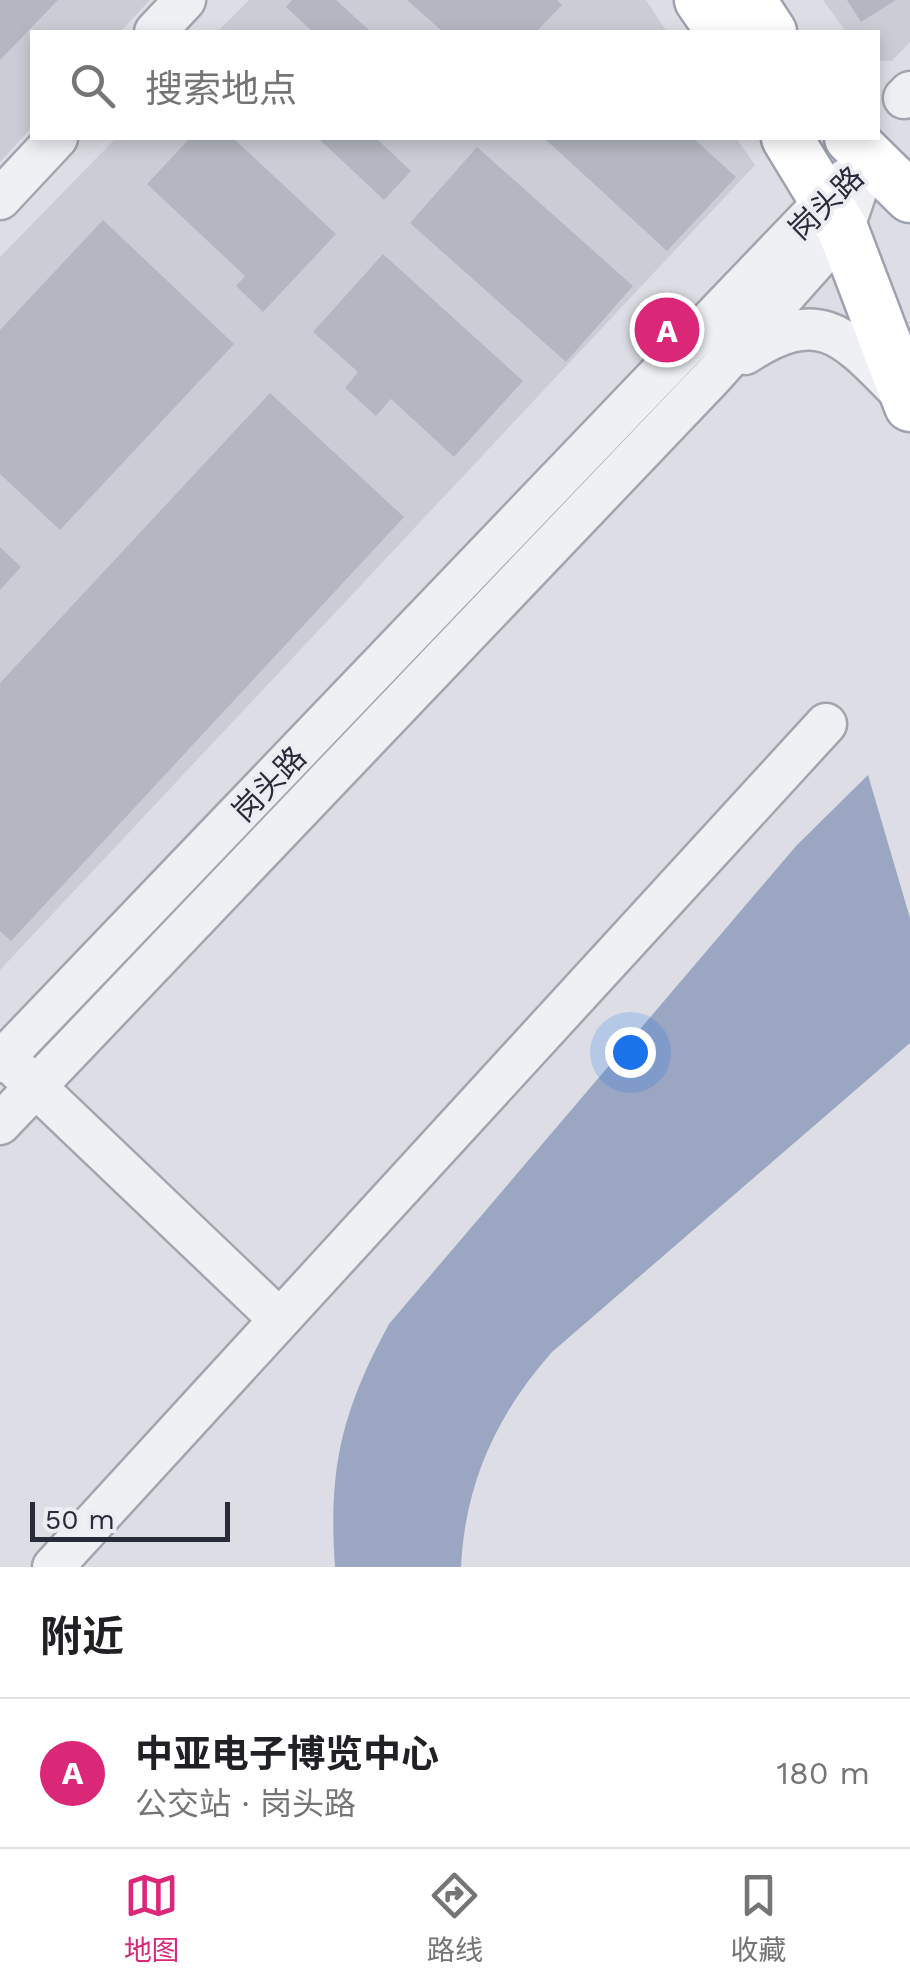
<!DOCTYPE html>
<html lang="zh">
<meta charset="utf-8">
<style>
:root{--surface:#fff;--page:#f6f6f6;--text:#202124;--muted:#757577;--line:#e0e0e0;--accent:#db2777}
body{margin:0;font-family:"Work Sans","Noto Sans SC",sans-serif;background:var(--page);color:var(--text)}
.scale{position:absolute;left:30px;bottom:25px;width:200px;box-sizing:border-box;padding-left:10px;border:5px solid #282b3a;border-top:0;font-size:28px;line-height:35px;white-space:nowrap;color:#282b3a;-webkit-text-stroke:8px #ecedf3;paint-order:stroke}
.you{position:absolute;left:630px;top:1052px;width:35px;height:35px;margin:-25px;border:8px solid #fff;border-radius:50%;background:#1a73e8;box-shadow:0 0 0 15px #1a73e833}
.badge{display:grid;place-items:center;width:65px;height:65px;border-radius:50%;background:var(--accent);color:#fff;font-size:32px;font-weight:700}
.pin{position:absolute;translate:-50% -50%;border:5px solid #fff;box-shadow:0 2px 10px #0006}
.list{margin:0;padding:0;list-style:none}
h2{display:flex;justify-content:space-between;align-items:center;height:130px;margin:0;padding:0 40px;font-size:42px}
h2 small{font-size:32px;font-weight:400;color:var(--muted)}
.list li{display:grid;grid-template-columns:65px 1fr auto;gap:30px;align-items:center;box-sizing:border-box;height:150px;padding:0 40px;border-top:2px solid var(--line)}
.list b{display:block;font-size:38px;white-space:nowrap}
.list p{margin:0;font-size:32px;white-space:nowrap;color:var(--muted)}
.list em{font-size:32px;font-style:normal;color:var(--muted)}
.icon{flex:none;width:55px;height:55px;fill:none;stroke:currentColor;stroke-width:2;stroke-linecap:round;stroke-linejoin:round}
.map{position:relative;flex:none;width:910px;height:1567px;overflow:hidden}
.search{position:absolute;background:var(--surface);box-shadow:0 5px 15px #0003;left:30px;right:30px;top:30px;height:110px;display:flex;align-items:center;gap:25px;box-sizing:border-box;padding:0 35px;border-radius:0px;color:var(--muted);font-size:38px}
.sheet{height:280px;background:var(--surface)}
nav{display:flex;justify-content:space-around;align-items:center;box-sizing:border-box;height:140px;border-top:2px solid var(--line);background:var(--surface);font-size:28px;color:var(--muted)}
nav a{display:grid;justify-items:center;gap:5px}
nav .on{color:var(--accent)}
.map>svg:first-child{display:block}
</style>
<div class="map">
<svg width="910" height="1567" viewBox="0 0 910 1567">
<rect width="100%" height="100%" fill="#dddee5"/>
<!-- built -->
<g fill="#cbcdd6">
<polygon points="0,0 150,0 120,32 32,32 32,127 0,162"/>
<polygon points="249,0 646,0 667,32 217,32"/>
<polygon points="823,0 910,0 910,42 892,61 878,61 878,32 846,32"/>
<polygon points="116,138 736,138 755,165 0,970 0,257"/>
</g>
<!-- water -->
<path fill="#9aa6c2" d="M 868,775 L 910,918 L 910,1043 L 552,1352 C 497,1414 465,1483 461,1567 L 335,1567 C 328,1467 342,1411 389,1324 L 796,846 Z"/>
<!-- building -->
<g fill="#b4b7c1">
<polygon points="0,0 58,0 0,60"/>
<polygon points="292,0 336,0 371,32 313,32 286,7"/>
<polygon points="407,0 557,0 562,5 536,32 443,32"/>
<polygon points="847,0 896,0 861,22"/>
<polygon points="190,138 233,138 336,234 263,312 236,286 245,276 147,184"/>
<polygon points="318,138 376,138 411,171 384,200"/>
<polygon points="544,138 693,138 736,177 667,251"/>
<polygon points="477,147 633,286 566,362 410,223"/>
<polygon points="103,220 234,344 60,530 0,474 0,330"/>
<polygon points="383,254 523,381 454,457 391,399 376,416 345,388 358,372 313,332"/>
<polygon points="270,393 404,517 11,941 0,931 0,683"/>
<polygon points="0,547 21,567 0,590"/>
</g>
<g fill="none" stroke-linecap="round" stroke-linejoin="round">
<defs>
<g id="minor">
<polyline points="155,32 185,0"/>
<polyline points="904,98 910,92"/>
<polyline points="0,199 57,138"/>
<path d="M 745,354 C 821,304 846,337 901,393"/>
<polyline points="0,1062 846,179"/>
<polyline points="16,1068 278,1318"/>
<polyline points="0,1124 713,376 843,230 867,159"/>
<polyline points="53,1567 826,724"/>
</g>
<g id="major">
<polyline points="700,0 722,32"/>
<polyline points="750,0 771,32"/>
<polyline points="787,138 843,230 910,406"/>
<polyline points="850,138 910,197"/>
</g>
</defs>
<!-- minor casing -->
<use href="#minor" stroke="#a3a5ae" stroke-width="45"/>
<!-- major casing -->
<use href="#major" stroke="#9da1b0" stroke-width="55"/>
<!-- minor -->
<use href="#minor" stroke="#eff0f4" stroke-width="40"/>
<!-- major -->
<use href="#major" stroke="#fff" stroke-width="50"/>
</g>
<g text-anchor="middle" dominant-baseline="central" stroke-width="8" stroke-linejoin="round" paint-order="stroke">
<!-- street labels -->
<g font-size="30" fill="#282b3a" stroke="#ecedf3">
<text transform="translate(826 203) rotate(-44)">岗头路</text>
<text transform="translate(269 784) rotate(-46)">岗头路</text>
</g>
</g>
</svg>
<div class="scale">50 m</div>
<div class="you"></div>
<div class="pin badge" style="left:667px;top:330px">A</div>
<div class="search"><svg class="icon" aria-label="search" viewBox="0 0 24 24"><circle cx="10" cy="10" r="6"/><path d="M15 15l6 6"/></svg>搜索地点</div>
</div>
<section class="sheet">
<h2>附近<small></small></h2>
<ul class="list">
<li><span class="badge">A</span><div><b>中亚电子博览中心</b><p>公交站 · 岗头路</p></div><em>180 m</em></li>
</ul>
</section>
<nav>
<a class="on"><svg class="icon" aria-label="map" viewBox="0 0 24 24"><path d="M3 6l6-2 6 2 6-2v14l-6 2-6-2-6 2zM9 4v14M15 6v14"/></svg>地图</a>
<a><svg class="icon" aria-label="directions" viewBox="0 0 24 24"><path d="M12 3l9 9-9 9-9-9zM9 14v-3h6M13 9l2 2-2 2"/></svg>路线</a>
<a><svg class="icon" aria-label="saved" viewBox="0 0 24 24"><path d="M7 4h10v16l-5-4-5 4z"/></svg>收藏</a>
</nav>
